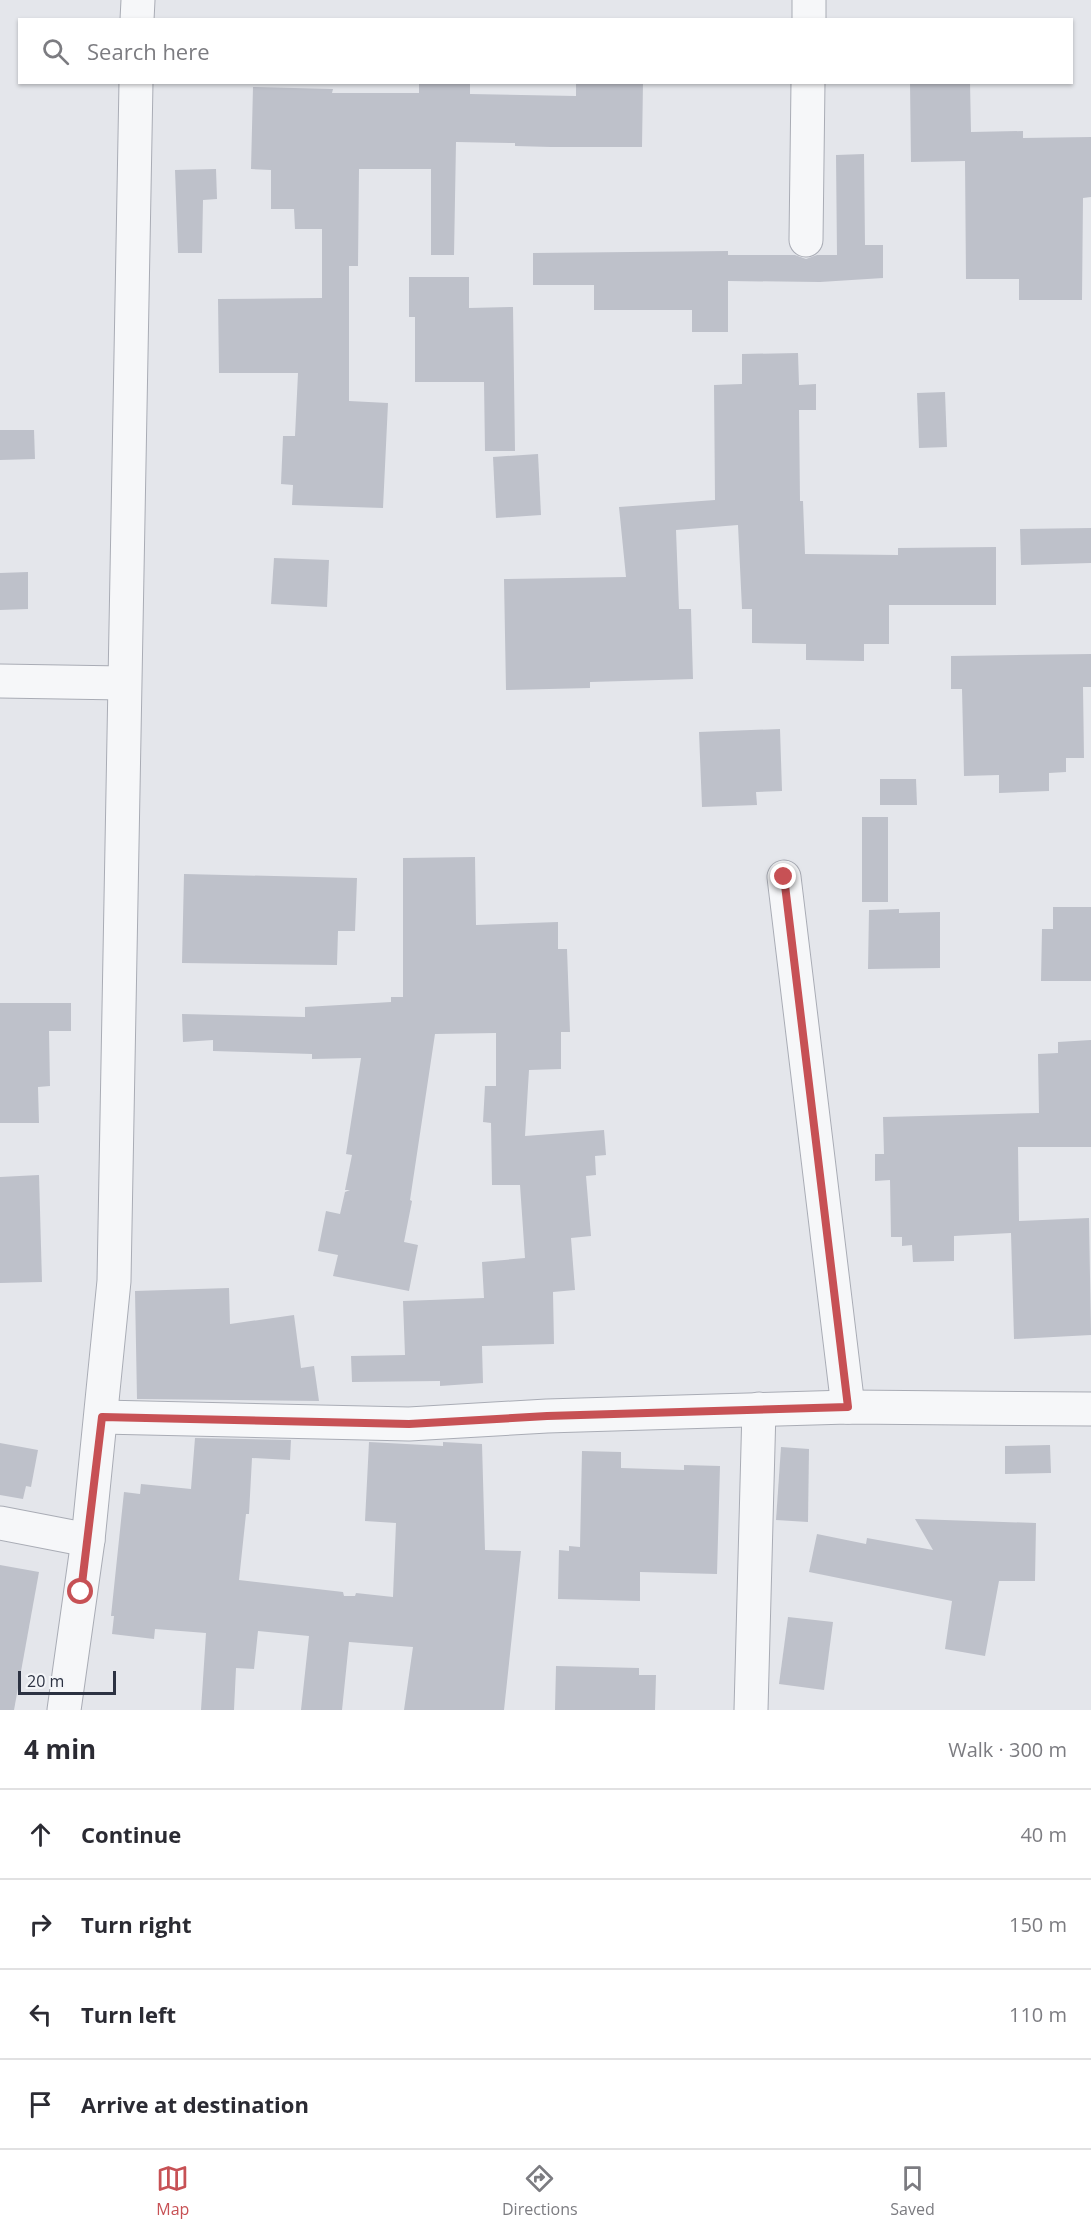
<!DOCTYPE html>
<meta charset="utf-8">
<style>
:root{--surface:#fff;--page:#f7f7f7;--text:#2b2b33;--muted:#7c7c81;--line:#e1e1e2;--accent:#c75155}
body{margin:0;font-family:"Open Sans",sans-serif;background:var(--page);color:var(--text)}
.scale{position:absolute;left:18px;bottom:15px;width:98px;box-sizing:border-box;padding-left:6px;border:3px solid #2c3242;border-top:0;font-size:16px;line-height:21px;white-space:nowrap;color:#2c3242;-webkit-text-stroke:4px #f3f5f8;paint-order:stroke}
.stop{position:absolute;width:18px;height:18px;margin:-14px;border:4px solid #c75155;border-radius:50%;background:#fff}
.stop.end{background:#c75155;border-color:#fff;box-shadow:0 2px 6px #0008}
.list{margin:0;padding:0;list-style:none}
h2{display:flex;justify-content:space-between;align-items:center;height:78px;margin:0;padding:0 24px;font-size:26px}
h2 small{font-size:20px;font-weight:400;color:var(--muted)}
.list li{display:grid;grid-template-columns:39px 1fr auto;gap:18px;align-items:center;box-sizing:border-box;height:90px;padding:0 24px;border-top:2px solid var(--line)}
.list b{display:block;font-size:22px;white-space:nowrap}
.list em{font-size:20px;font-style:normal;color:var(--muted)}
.icon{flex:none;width:33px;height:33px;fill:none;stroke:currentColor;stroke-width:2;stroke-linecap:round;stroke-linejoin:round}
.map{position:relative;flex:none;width:1091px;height:1710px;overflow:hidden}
.search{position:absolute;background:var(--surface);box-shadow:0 2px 4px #0004;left:18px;right:18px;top:18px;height:66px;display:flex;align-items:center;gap:15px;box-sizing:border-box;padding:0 21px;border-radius:0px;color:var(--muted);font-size:22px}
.sheet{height:438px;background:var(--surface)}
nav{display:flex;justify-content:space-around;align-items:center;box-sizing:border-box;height:84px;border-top:2px solid var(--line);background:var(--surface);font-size:16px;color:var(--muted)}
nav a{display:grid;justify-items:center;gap:3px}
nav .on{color:var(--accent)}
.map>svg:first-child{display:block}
</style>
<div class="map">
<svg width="1091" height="1710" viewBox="0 0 1091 1710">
<rect width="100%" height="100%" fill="#e4e6eb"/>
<!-- building -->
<g fill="#bec1ca">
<polygon points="419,82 470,82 470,94 576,96 576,82 643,82 642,147 551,147 515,146 515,143 456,142 454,255 431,255 431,169 359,169 358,266 349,266 349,401 388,403 383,508 292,505 293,485 281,484 283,436 295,436 298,373 219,373 218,299 322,298 322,229 295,229 294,209 271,209 271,170 251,169 253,87 333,89 332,93 419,93"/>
<polygon points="910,82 970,82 971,132 1023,131 1023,138 1091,137 1091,197 1083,198 1082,300 1019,300 1019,279 966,279 965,161 911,162"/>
<polygon points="864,154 865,245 883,245 883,278 820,282 728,281 728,332 692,332 692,310 594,310 594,285 533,285 533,253 728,251 728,255 795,255 806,259 817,255 837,255 836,155"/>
<polygon points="216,169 217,199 203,200 202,253 178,253 175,170"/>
<polygon points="409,277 469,277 469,308 513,307 515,451 485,451 484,382 415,382 415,317 409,317"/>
<polygon points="798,353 799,385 816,384 816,410 799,410 800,501 803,501 805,554 898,555 898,548 996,547 996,605 889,605 889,644 864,644 864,661 806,660 806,644 752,643 752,609 742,609 738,525 676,530 679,609 691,609 693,679 590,682 590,688 506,690 504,579 626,577 619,507 715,500 714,385 742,384 742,354"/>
<polygon points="945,392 947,447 919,448 917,393"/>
<polygon points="0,430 34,430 35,459 0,460"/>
<polygon points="538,454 541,515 496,518 493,457"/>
<polygon points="1091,528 1091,563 1021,565 1020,529"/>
<polygon points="274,558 329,560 327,607 271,604"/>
<polygon points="28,572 28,609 0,610 0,573"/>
<polygon points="1091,654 1091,687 1083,687 1084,758 1066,758 1066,772 1049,773 1049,791 999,793 999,775 964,776 962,689 951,689 951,656"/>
<polygon points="780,729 782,791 756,792 757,805 702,807 699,732"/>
<polygon points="880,779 916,779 917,805 880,805"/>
<rect x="862" y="817" width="26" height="85"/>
<polygon points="475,857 476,925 558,922 558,949 567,949 570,1032 561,1032 561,1069 529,1070 525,1136 604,1130 606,1155 595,1156 596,1175 586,1176 591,1236 571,1238 575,1290 553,1292 554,1344 482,1346 483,1383 440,1386 440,1381 352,1382 351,1356 405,1355 403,1301 484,1298 482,1262 525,1258 520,1185 492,1185 491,1123 483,1122 485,1086 496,1086 496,1033 435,1034 410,1200 412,1201 404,1242 418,1245 409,1291 333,1276 338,1255 318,1251 326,1211 340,1214 345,1192 350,1190 345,1190 352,1155 346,1154 361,1058 312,1059 312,1054 213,1051 213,1040 183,1042 182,1014 305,1017 305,1007 391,1002 391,997 403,997 403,858"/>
<polygon points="184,874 357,878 355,931 338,931 337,965 182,963"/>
<polygon points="1053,907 1091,907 1091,981 1041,981 1042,929 1053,929"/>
<polygon points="899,909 899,913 940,912 940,968 868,969 869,910"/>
<polygon points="0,1003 71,1003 71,1031 49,1031 50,1086 38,1087 39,1123 0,1123"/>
<polygon points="1091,1040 1091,1147 1018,1147 1019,1221 1089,1218 1091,1335 1014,1339 1011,1233 954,1236 954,1261 913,1262 912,1245 902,1246 902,1237 891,1237 890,1180 875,1181 875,1154 884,1154 883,1117 1039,1113 1038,1054 1058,1053 1058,1042"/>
<polygon points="39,1175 42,1282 0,1283 0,1177"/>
<polygon points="229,1288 230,1324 294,1315 301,1368 314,1366 319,1401 137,1399 135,1291"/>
<polygon points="195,1438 291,1440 290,1460 252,1458 249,1514 246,1514 239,1580 343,1592 344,1596 355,1596 356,1593 393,1597 396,1523 365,1521 369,1442 443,1446 443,1442 482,1444 485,1550 521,1551 504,1710 404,1710 413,1647 349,1642 342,1710 301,1710 309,1636 258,1631 254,1669 236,1668 234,1710 201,1710 206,1633 155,1629 154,1639 112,1634 114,1616 111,1616 124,1492 140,1494 141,1484 191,1489"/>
<polygon points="0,1443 38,1450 31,1487 26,1486 23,1499 0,1495"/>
<polygon points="1050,1445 1051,1473 1005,1474 1005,1446"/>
<polygon points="781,1447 809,1449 808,1522 776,1520"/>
<polygon points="582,1451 621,1452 621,1468 684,1470 684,1465 720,1466 717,1574 640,1572 640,1601 558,1599 559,1550 569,1551 569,1546 580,1547"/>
<polygon points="915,1519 1036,1523 1035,1581 999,1581 985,1656 945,1649 952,1601 809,1572 817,1534 866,1544 867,1538 933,1550"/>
<polygon points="0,1565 39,1572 14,1710 0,1710"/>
<polygon points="788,1617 833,1622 824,1690 779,1684"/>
<polygon points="556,1666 639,1668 639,1675 656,1675 655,1710 555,1710"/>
</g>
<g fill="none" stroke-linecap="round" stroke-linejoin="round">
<defs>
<g id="minor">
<polyline points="137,20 138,0"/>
<polyline points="809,20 809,0"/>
<polyline points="806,240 808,82"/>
<polyline points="0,681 123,683"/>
<polyline points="784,877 848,1407"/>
<polyline points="102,1417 409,1424 547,1416 848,1407 1091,1409"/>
<polyline points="0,1523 88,1540"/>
<polyline points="64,1710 88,1540 114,1281 136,82"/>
<polyline points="751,1710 759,1409"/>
</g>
</defs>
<!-- minor casing -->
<use href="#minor" stroke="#a9acb5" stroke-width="35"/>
<!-- minor -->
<use href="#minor" stroke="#f6f7f9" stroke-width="33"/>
</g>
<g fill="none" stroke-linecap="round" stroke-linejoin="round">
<!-- route -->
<polyline stroke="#c75155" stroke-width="8" points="81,1592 102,1417 409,1424 547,1416 848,1407 784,877"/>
</g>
</svg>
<div class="scale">20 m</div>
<div class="stop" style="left:81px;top:1592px"></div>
<div class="stop end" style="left:784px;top:877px"></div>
<div class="search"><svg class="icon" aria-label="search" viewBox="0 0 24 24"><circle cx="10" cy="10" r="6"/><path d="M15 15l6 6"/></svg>Search here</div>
</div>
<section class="sheet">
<h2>4 min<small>Walk · 300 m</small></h2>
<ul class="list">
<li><svg class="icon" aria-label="ahead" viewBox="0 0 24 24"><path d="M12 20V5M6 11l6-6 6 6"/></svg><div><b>Continue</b></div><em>40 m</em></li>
<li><svg class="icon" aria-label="right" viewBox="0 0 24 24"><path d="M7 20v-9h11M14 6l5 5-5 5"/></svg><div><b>Turn right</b></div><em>150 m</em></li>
<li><svg class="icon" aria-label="left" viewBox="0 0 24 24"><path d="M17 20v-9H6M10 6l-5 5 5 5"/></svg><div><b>Turn left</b></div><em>110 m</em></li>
<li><svg class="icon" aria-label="arrive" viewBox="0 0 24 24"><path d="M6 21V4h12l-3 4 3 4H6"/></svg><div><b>Arrive at destination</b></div></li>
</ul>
</section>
<nav>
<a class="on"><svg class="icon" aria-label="map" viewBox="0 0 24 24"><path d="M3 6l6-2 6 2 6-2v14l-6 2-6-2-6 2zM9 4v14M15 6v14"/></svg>Map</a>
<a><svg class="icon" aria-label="directions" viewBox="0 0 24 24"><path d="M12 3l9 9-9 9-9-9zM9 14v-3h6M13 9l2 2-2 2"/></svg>Directions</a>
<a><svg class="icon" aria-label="saved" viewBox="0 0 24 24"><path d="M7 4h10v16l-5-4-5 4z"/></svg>Saved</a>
</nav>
